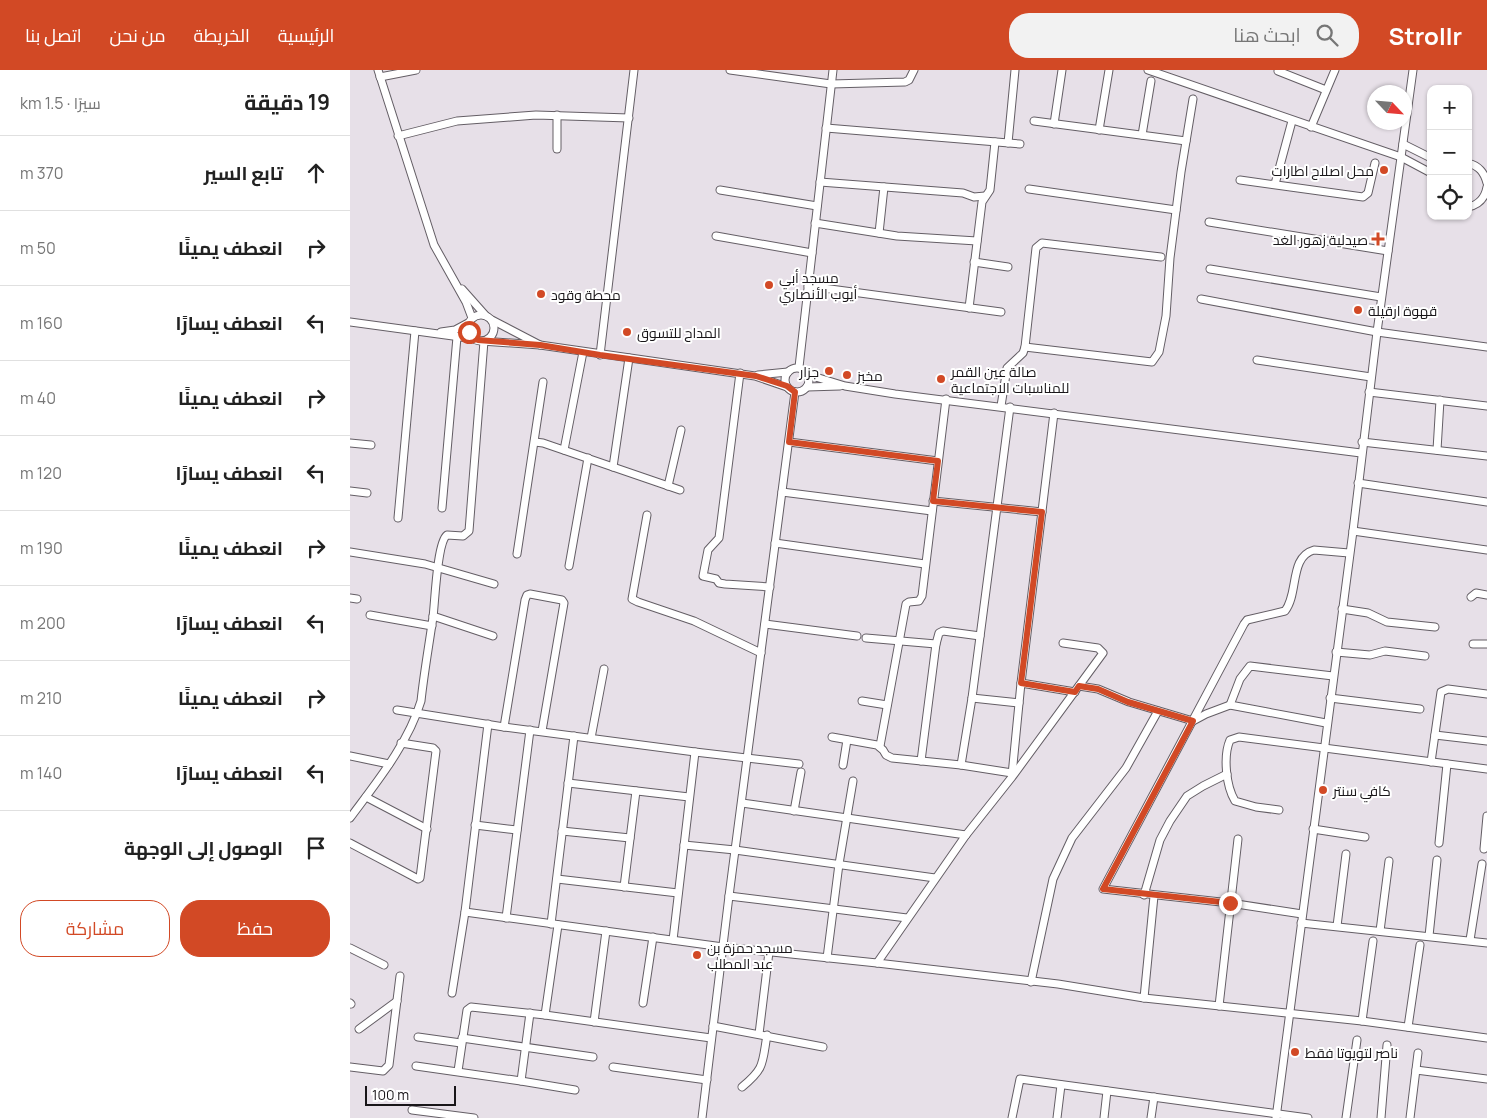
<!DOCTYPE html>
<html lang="ar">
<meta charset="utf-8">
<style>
:root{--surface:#fff;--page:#f2f2f2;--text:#222;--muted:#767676;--line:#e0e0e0;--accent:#d24925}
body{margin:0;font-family:Manrope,Cairo,sans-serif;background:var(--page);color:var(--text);direction:rtl}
.controls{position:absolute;right:15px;top:15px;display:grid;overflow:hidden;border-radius:10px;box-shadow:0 1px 4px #0004}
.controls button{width:45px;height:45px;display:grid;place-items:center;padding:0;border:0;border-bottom:1px solid var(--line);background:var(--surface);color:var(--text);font:25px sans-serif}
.compass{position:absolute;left:1017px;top:15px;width:45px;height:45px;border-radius:50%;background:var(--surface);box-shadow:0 1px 4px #0004;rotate:116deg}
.scale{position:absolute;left:15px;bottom:12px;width:91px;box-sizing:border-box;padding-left:5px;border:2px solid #191619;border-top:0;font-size:14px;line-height:18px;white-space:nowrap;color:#191619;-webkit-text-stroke:4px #fff;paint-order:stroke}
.stop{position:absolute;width:15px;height:15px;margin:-11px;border:4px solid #d24925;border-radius:50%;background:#fff}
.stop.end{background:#d24925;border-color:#fff;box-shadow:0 1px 5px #0008}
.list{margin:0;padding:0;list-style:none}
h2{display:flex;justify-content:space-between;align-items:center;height:65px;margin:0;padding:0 20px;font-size:21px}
h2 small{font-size:16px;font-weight:400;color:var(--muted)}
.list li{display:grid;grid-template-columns:32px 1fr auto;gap:15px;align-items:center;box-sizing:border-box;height:75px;padding:0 20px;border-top:1px solid var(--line)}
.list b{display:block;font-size:19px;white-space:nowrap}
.list em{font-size:16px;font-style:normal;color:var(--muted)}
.actions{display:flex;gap:10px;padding:15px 20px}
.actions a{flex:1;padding:11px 0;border:1px solid var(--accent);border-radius:20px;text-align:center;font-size:18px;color:var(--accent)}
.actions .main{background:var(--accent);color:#fff}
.icon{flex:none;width:28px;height:28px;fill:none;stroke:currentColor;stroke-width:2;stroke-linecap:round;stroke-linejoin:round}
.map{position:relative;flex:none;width:1137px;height:1048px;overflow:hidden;direction:ltr}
header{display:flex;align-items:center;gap:30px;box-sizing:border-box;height:70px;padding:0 25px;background:var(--accent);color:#fff}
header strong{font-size:24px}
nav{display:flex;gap:28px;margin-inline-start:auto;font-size:18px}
.search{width:350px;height:45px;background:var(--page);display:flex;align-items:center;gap:12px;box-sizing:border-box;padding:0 18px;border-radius:20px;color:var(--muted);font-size:19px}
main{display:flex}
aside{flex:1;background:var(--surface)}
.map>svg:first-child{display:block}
</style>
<header>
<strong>Strollr</strong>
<div class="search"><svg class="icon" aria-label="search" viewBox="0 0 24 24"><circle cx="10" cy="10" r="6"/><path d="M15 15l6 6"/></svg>ابحث هنا</div>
<nav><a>الرئيسية</a><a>الخريطة</a><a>من نحن</a><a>اتصل بنا</a></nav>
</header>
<main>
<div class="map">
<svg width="1137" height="1048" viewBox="0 0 1137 1048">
<rect width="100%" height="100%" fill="#e7e0e8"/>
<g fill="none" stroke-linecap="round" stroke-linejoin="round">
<defs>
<g id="minor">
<polyline points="28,0 84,175 116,232 122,248"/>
<polyline points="380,0 481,14 555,12 559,10 564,0"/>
<polyline points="798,0 1051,87 1081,103"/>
<polyline points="928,1 976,20"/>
<polyline points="30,7 66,0"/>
<polyline points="684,51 836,71"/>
<polyline points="704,54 712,0"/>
<polyline points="961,57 985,0"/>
<polyline points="476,58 670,74"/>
<polyline points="749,60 759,0"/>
<polyline points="792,65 801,11"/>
<polyline points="48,66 107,51 186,45 279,48"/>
<polyline points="658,73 665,0"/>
<polyline points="1053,74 1081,88"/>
<polyline points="207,79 207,45"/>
<path d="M 1118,93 C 1129,96 1134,102 1137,113"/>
<polyline points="890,110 1013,127 1018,123 1025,93"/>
<polyline points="470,112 613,123 624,127 635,126"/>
<polyline points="925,114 942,51"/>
<polyline points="679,119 826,140"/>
<polyline points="370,120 467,136"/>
<path d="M 1118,137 C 1129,135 1135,128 1137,117"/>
<polyline points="859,152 1038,181"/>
<polyline points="465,153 547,166 627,171"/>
<polyline points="529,163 534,117"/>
<polyline points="366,166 462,183"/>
<polyline points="624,192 658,197"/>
<polyline points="860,199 1031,227"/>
<polyline points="458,216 651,242"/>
<polyline points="112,219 136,246"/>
<polyline points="851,229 1027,262 1137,277"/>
<polyline points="619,238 632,132 640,120 645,72"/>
<circle cx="131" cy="258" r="13"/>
<polyline points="142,250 190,275"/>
<polyline points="0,252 125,269"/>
<polyline points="91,262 105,260 118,253"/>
<polyline points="131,271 190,275 405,306 437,317"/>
<polyline points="675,277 802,292 809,282 816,246 820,188 831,102 843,29"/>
<polyline points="250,285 284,0"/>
<polyline points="907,290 1021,307"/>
<polyline points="449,297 483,0"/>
<circle cx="447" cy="310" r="12"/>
<polyline points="390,303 369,468 358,480 353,506 366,509 369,513 375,514 420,517"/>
<polyline points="408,305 438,302"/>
<polyline points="459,305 495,316 545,324 1011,383"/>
<polyline points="457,317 490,316"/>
<polyline points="1019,322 1137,336"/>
<polyline points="651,336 657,298 673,283 675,277 686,178 692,173 811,187"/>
<polyline points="185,372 193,373 330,420"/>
<polyline points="439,372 588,391"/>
<polyline points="1012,372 1137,386"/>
<polyline points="0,373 21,375"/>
<polyline points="214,380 233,282"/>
<polyline points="1087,380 1090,330"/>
<polyline points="263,397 279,288"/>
<polyline points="1008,413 1137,432"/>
<polyline points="318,416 331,360"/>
<polyline points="0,421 17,423"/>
<polyline points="432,422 582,441"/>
<polyline points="583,431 692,442"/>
<polyline points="92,438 107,267"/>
<polyline points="297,445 282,529 288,532 344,551 411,583"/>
<polyline points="48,448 65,261"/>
<polyline points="1003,461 1137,480"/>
<polyline points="425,473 575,494"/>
<polyline points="0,482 75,494 144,514"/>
<polyline points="167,484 193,312"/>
<polyline points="219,496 238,388"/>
<polyline points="1121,527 1126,523 1137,525"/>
<polyline points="0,528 7,529"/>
<polyline points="992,539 1018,543 1037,552 1085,557"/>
<polyline points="20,545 82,556"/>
<polyline points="83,546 143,566"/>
<polyline points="415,554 507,566"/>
<polyline points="516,568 586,574"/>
<polyline points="1123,574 1137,574"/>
<polyline points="986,582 1020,585 1035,581 1075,586"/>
<polyline points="671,613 725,622"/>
<polyline points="729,616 748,619 779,632 843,651 856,644 880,635 976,653"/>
<polyline points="622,628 669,633"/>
<polyline points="980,628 1070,639"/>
<polyline points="512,631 537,635"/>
<polyline points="880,635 890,609 900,596 983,606"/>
<polyline points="47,640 154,657 345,682 449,694"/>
<polyline points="154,657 175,530 177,525 180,524 212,530 214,533 192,661"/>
<polyline points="1085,665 1137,671"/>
<polyline points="482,667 527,675 533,680 536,685 542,688 611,695 662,703"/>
<polyline points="241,668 254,599"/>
<polyline points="530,676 556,534 559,532 569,531 572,526 596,329"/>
<polyline points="0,686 39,694"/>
<polyline points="571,691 586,574 589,563 593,561 630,566"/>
<polyline points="1081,692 1091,622 1098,619 1137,624"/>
<polyline points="493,695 497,670"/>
<polyline points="611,695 622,628 660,337"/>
<polyline points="662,705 671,613 704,343"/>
<polyline points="218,713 339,727"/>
<polyline points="16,727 77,759"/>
<polyline points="392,733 616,765"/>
<path d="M 929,740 L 906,737 L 885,731 C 876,716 873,686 880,670 L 889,667 L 1137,699"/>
<polyline points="444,741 451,702"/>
<path d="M 0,748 C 26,713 58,674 71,631 C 74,603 79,575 83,547 C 85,532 87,472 97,465 L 113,466 L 119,461 L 134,271"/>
<polyline points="125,755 167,760"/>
<polyline points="963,759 1015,767"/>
<polyline points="212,761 280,768"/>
<polyline points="0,773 68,809 70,808 86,681 83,678 51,673"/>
<polyline points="1089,773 1097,694"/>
<polyline points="334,775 385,780 585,808"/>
<polyline points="1134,779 1137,746"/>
<polyline points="207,809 328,823"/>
<polyline points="274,817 286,721"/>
<polyline points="794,825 810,770 820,751 837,726 853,716 877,704"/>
<polyline points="379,826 557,848"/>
<polyline points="115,842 373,877 527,893 708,914 794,928 1012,951 1137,968"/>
<path d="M 952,844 L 880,833 L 753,819 L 894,554 L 897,550 L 935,541 C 949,523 939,487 964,480 L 999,483"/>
<polyline points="156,848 180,660"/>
<polyline points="951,853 1137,873"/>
<polyline points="201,854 224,666"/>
<polyline points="987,856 996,784"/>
<polyline points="1030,861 1039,791"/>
<polyline points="1079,866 1087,790"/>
<polyline points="323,870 345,682"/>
<polyline points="1120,870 1132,794"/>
<polyline points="0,878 34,895"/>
<polyline points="477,888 489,794 503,711"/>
<polyline points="527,893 616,765 662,707 753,583 748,578 713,573"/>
<polyline points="681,912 703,809 722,768 776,698 808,641"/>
<polyline points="102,923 115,842 138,654"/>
<polyline points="794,928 804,826"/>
<polyline points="0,933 1,934"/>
<polyline points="293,933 303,867"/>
<polyline points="869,936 888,769"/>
<polyline points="195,945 208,855"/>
<polyline points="1012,951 1023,871"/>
<polyline points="244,952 256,861"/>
<polyline points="363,956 473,977"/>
<polyline points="1058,957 1070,875"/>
<polyline points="9,959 47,931"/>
<polyline points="409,964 419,882"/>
<polyline points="68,967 111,973"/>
<polyline points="112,968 243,987"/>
<polyline points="66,996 171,1011 225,1020"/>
<polyline points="0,997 33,1001 39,995 50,906"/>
<polyline points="263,997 357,1010"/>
<polyline points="1066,1000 1137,1009"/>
<polyline points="108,1001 117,940 121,937 195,945 361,968"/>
<polyline points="171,1011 180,943"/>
<path d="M 392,1017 C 415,998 412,994 417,965"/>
<polyline points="62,1040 124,1048"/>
<polyline points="352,1048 379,826 445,322"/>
<polyline points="662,1048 670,1009 958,1048"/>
<polyline points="707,1048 711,1015"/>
<polyline points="754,1048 757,1021"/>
<polyline points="801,1048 804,1027"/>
<polyline points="926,1048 1003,461 1027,262 1063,0"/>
<polyline points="996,1048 1007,970"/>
<polyline points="1031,1048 1037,975"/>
<polyline points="1060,1048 1068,983"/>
</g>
</defs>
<!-- minor casing -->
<use href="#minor" stroke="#645e65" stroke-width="9"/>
<!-- minor -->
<use href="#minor" stroke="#fff" stroke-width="7"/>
</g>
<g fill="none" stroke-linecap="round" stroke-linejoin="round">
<!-- route -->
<polyline stroke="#d24925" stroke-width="6" points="119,262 122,268 128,270 190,275 250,285 406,306 437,316 445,322 439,372 588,391 583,431 692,442 671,613 725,622 729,616 748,619 778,632 843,651 753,819 880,833"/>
</g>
<!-- markers -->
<g fill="#d24925" stroke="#fff" stroke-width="2">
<circle cx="1034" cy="100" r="5"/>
<path d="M1025.5 161.5h5v5h5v5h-5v5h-5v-5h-5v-5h5z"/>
<circle cx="419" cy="215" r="5"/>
<circle cx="191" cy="224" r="5"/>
<circle cx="1008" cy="240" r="5"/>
<circle cx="277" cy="262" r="5"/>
<circle cx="479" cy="301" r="5"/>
<circle cx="497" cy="305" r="5"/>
<circle cx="591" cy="309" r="5"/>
<circle cx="973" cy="720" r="5"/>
<circle cx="347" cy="885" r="5"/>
<circle cx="945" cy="982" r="5"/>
</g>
<g text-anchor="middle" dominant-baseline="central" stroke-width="4" stroke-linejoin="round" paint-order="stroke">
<!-- poi labels -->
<g font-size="14" fill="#191619" stroke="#fff" text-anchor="start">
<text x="1024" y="100" text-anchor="end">محل اصلاح اطارات</text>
<text x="1018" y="169" text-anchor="end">صيدلية زهور الغد</text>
<text x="429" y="207">مسجد أبي<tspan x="429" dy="16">أيوب الأنصاري</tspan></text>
<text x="201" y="224">محطة وقود</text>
<text x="1018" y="240">قهوة ارقيلة</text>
<text x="287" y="262">المداح للتسوق</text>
<text x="469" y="301" text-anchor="end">جزار</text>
<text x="601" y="301">صالة عين القمر<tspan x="601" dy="16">للمناسبات الاجتماعية</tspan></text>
<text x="507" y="305">مخبز</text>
<text x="983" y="720">كافي سنتر</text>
<text x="357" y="877">مسجد حمزة بن<tspan x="357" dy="16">عبد المطلب</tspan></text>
<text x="955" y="982">ناصر لتويوتا فقط</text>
</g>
</g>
</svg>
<div class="controls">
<button>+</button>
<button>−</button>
<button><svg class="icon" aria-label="locate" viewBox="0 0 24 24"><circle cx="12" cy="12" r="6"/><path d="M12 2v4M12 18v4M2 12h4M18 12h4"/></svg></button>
</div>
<svg class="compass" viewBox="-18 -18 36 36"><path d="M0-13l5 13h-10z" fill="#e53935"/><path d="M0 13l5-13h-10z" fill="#767676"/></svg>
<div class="scale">100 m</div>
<div class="stop" style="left:119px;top:262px"></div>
<div class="stop end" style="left:880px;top:833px"></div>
</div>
<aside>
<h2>19 دقيقة<small>سيرًا · 1.5 km</small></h2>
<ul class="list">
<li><svg class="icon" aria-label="ahead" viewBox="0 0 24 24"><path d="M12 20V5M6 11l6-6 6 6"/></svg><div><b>تابع السير</b></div><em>370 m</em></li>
<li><svg class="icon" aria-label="right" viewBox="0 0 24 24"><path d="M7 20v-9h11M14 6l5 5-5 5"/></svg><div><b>انعطف يمينًا</b></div><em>50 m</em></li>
<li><svg class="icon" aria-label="left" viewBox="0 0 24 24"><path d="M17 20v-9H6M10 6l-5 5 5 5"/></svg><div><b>انعطف يسارًا</b></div><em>160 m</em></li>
<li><svg class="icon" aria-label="right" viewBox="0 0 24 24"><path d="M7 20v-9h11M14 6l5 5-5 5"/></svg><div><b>انعطف يمينًا</b></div><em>40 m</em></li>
<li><svg class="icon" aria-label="left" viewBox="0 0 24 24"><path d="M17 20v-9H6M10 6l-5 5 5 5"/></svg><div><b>انعطف يسارًا</b></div><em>120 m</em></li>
<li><svg class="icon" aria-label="right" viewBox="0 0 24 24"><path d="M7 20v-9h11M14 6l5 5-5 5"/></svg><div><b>انعطف يمينًا</b></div><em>190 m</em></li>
<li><svg class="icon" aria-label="left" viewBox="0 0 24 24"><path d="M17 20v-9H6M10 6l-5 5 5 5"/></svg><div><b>انعطف يسارًا</b></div><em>200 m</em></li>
<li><svg class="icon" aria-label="right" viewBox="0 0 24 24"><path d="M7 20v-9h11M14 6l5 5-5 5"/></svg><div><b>انعطف يمينًا</b></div><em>210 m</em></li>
<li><svg class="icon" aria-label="left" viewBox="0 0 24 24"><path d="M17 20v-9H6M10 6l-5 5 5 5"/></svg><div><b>انعطف يسارًا</b></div><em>140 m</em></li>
<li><svg class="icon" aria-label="arrive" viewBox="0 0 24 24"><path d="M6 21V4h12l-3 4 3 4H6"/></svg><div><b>الوصول إلى الوجهة</b></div></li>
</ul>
<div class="actions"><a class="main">حفظ</a><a>مشاركة</a></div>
</aside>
</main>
